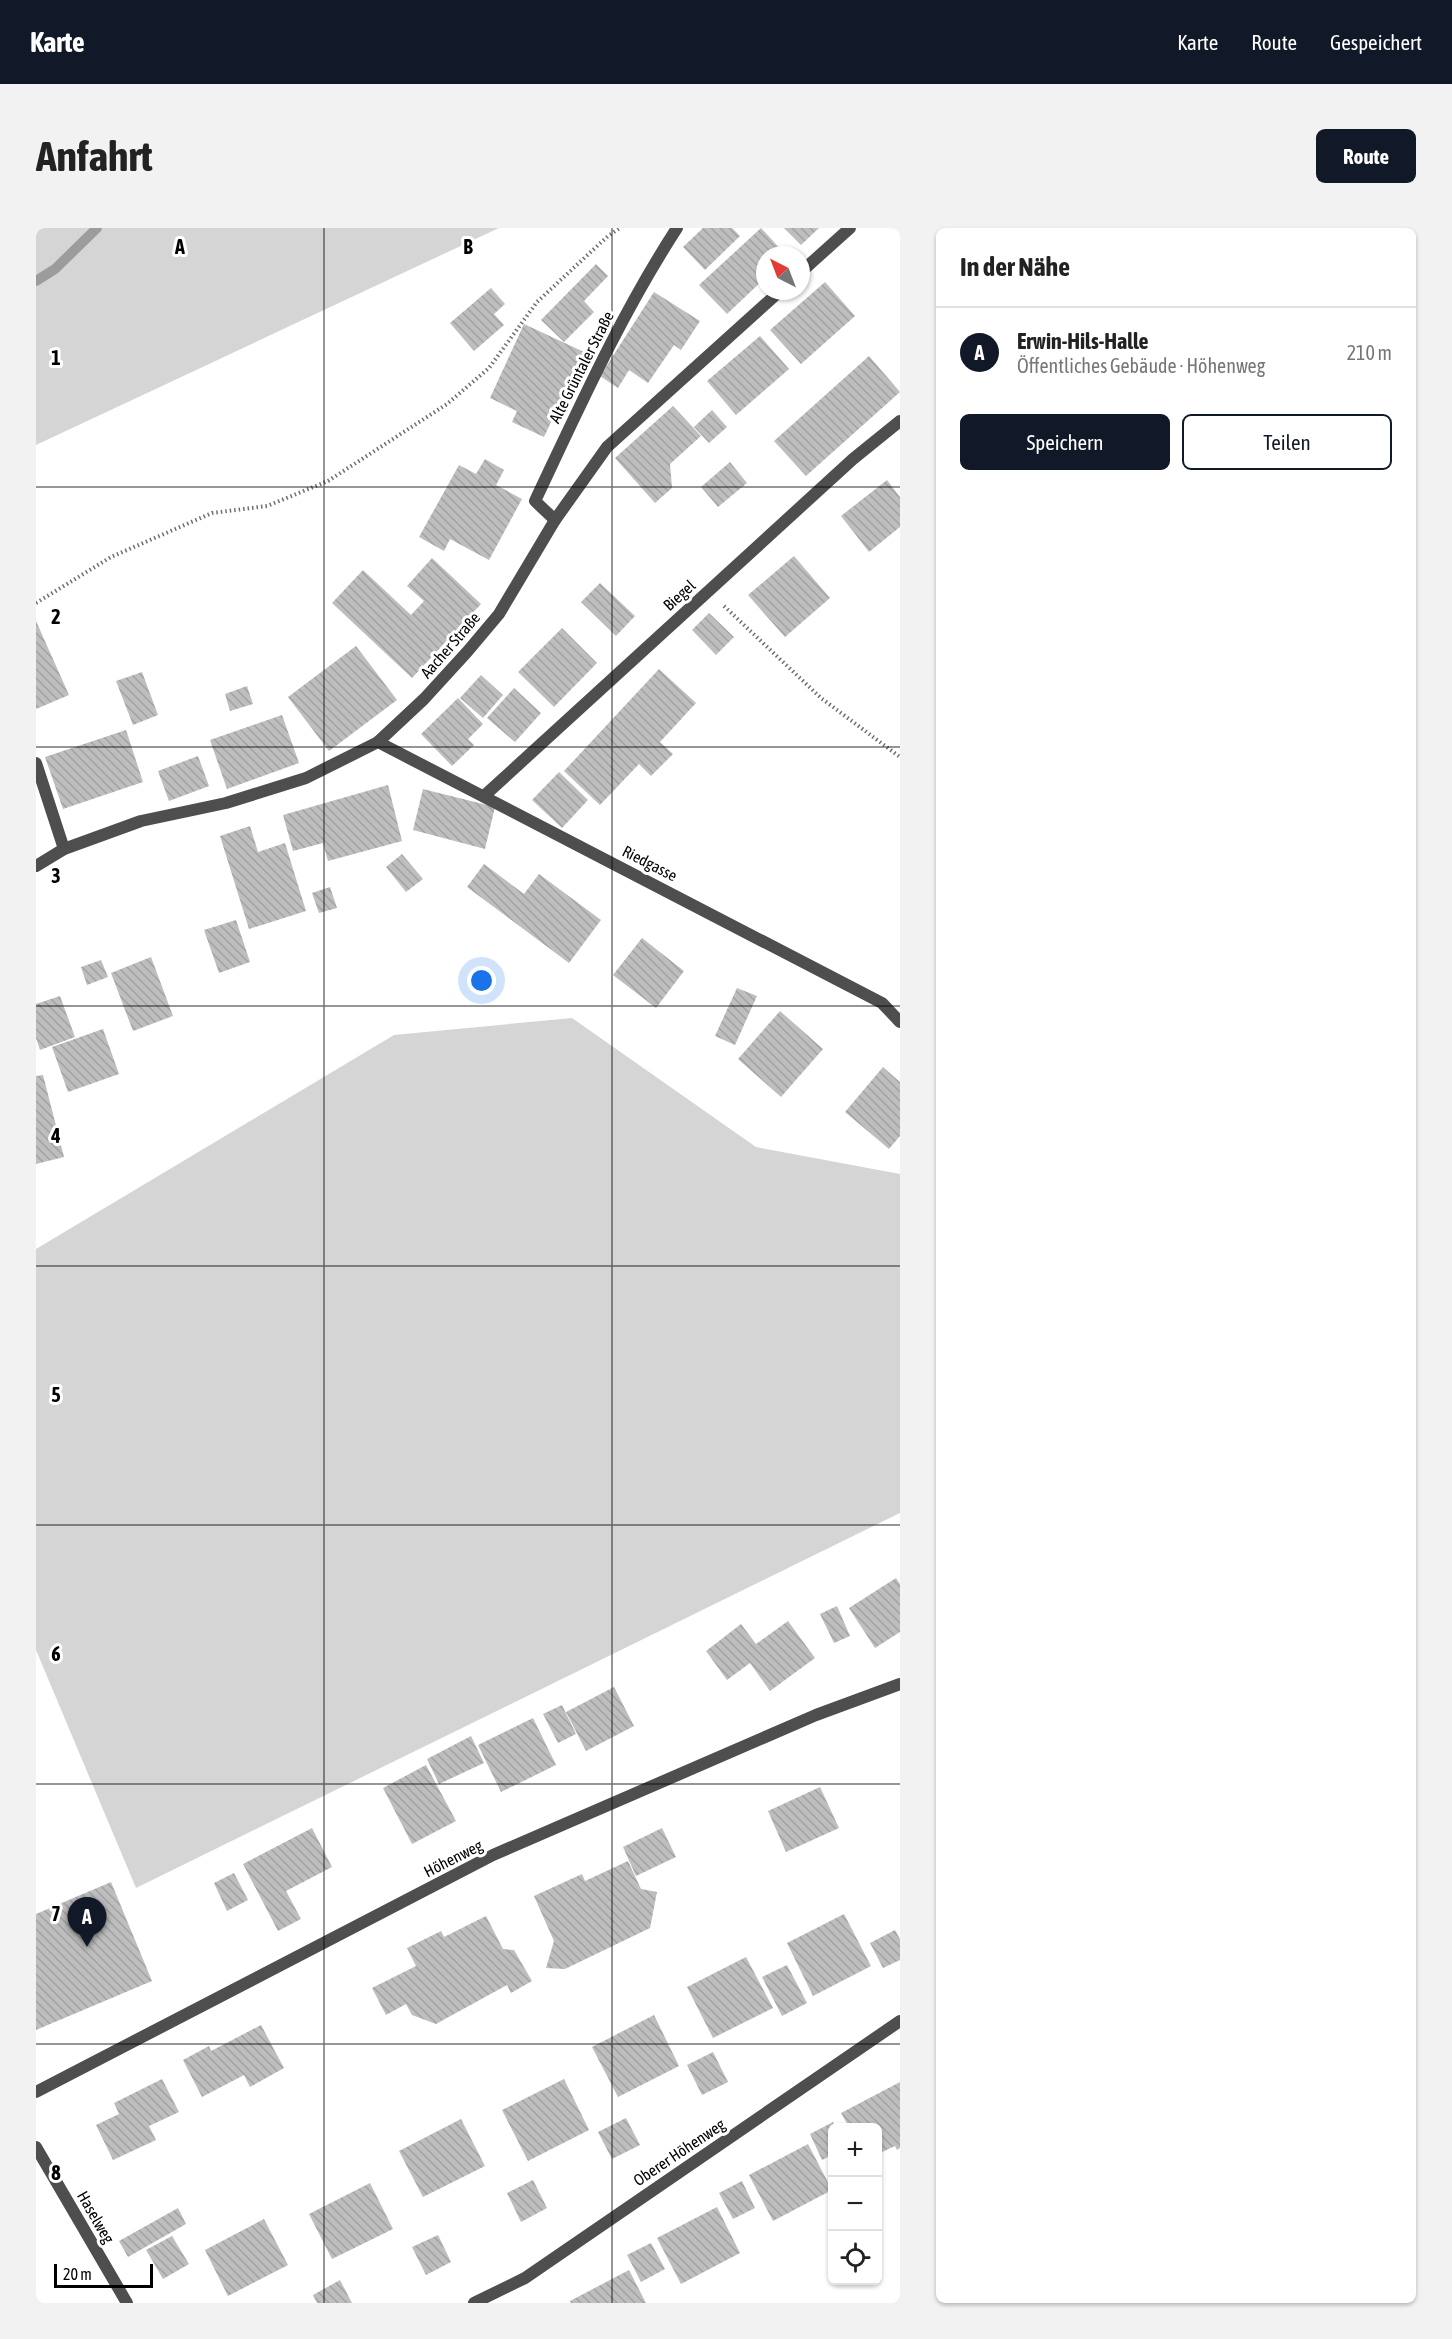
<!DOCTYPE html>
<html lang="de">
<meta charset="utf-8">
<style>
:root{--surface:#fff;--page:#f2f2f2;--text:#222;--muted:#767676;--line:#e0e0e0;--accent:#111827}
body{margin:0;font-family:"Asap Condensed",sans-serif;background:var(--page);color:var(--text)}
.controls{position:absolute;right:18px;bottom:18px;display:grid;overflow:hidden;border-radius:9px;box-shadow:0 2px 4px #0004}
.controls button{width:54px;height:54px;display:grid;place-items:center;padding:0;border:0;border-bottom:2px solid var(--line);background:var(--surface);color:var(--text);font:30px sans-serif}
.compass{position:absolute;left:720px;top:18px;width:54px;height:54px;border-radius:50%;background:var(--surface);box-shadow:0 2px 4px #0004;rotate:318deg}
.scale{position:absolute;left:18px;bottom:15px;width:99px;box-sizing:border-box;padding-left:6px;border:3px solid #000;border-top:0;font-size:16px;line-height:21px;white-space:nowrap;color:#000;-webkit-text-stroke:4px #fff;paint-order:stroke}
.you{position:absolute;left:446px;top:753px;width:21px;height:21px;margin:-15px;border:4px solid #fff;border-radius:50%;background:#1a73e8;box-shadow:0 0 0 9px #1a73e833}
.badge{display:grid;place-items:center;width:39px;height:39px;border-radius:50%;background:var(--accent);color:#fff;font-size:20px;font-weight:700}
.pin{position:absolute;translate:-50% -50px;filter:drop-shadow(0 2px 3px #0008)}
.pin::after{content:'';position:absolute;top:32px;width:21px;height:18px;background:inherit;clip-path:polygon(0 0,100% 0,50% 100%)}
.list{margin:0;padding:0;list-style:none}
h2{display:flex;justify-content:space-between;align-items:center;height:78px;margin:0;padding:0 24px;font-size:26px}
h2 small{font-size:20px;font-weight:400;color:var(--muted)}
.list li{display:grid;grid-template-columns:39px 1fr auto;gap:18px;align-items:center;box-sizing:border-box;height:90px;padding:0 24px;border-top:2px solid var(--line)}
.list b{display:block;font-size:22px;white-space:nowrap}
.list p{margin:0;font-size:20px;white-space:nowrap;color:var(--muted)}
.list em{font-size:20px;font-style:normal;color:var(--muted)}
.actions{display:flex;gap:12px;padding:18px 24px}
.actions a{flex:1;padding:14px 0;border:2px solid var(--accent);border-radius:9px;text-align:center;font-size:21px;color:var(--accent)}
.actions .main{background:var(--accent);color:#fff}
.icon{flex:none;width:33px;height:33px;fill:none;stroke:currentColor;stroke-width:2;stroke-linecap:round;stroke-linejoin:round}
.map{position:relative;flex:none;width:864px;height:2075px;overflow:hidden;border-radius:9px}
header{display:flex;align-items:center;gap:36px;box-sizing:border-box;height:84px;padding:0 30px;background:var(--accent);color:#fff}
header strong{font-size:28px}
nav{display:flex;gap:33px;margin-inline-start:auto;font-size:21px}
.intro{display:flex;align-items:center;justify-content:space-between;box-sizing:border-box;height:144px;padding:0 36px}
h1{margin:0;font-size:42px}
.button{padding:15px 27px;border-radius:9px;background:var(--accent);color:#fff;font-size:21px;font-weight:700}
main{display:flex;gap:36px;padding:0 36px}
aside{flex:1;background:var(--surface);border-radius:9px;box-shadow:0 2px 4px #0004}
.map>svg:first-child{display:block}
</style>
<header>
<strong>Karte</strong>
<nav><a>Karte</a><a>Route</a><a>Gespeichert</a></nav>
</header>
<div class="intro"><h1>Anfahrt</h1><a class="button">Route</a></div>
<main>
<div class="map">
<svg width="864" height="2075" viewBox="0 0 864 2075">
<defs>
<pattern id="building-back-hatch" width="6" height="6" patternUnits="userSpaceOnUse" patternTransform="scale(1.5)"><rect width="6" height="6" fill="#bebebe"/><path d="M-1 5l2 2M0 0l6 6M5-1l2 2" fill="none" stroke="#a2a2a2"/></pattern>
</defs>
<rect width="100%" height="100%" fill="#fff"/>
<!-- green -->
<g fill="#d5d5d5">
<polygon points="0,0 463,0 0,217"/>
<polygon points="536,790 720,919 864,946 864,1285 100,1660 0,1422 0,1021 358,807"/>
</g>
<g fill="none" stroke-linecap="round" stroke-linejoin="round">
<!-- stream -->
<polyline stroke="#9c9c9c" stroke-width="10" points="0,53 19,41 61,0"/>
</g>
<!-- building -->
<g fill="url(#building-back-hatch)">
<polygon points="667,0 696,0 704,8 669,42 647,19"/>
<polygon points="725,0 750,27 729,27 729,50 691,86 663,57"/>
<polygon points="748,0 783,0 765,17"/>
<polygon points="560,36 572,48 548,73 558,84 528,114 505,92"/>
<polygon points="789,54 819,88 765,136 734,102"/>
<polygon points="455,60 469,76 458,86 468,97 438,123 414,95"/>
<polygon points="618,64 664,93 645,122 638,117 612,155 593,142 582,160 564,148"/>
<polygon points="488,96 548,124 508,209 476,194 481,183 454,170"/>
<polygon points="724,108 753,141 700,187 671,153"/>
<polygon points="833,128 864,164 770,248 738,213"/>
<polygon points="637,178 665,208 634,236 636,260 619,275 579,230"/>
<polygon points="676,182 691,199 673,215 658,199"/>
<polygon points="449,231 468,242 460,257 486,271 453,332 414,311 408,323 383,309 423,237 440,246"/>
<polygon points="694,234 711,255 682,279 665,259"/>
<polygon points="851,252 864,269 864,299 833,324 805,288"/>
<polygon points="758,328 794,370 749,409 712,367"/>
<polygon points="396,330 445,376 376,450 296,375 327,342 375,387 388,373 371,358"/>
<polygon points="564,355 599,388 580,408 545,374"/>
<polygon points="673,385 698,409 680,427 656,402"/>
<polygon points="0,393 33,467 0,481"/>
<polygon points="526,400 561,435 518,479 482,444"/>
<polygon points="320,418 361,472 293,523 252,469"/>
<polygon points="623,441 660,475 624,514 637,526 615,548 603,536 564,577 528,543"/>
<polygon points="106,444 122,487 97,497 80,453"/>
<polygon points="445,447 467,467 447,490 424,470"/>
<polygon points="211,458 217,476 194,483 189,466"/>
<polygon points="478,460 505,485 479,514 451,490"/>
<polygon points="422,470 447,496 432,511 438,517 416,538 385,506"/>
<polygon points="246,487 263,535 191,561 174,512"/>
<polygon points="90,502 107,554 27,581 9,529"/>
<polygon points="162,528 173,558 133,573 122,543"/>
<polygon points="523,544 552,572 526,600 496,572"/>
<polygon points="352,557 366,613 292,633 287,615 257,623 247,587"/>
<polygon points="387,561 459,579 449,621 377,602"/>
<polygon points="214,598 222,624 249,615 270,683 213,701 184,608"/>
<polygon points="366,626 387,651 370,664 350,639"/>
<polygon points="448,636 488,666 503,646 565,692 533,735 431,659"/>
<polygon points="294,659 301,680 283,685 276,665"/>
<polygon points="200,692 214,734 183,745 168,702"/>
<polygon points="606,710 648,743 620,780 577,747"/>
<polygon points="115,729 137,788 97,803 75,745"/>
<polygon points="65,732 72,749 51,757 45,739"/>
<polygon points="701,760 721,768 699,817 679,808"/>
<polygon points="24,768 39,809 4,822 0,810 0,776"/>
<polygon points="744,783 787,821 745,869 702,831"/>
<polygon points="67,801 83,846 32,864 16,819"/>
<polygon points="847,839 864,854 864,908 853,921 809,884"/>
<polygon points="7,847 28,929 0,936 0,848"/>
<polygon points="860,1350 864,1356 864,1404 839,1420 813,1380"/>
<polygon points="801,1378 814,1408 798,1415 784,1386"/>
<polygon points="752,1393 779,1430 734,1463 714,1435 691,1452 670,1423 705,1396 720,1416"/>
<polygon points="578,1459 598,1498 550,1523 530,1484"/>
<polygon points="526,1477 540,1506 522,1515 507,1486"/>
<polygon points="497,1490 520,1537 465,1564 442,1517"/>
<polygon points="435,1508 448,1535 403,1556 391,1531"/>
<polygon points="390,1537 420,1593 376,1616 347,1560"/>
<polygon points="784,1559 803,1600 750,1624 732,1583"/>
<polygon points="276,1600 296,1639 250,1663 265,1691 242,1703 207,1636"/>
<polygon points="626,1600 640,1629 600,1648 587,1619"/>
<polygon points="592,1633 605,1661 621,1664 614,1700 529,1741 510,1740 518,1713 498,1668 546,1646 549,1653"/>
<polygon points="198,1645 212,1672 191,1683 178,1655"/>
<polygon points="75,1654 116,1753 0,1802 0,1686"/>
<polygon points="808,1686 835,1738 777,1768 751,1715"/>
<polygon points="450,1688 467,1721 478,1722 496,1753 475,1765 471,1757 400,1796 376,1787 370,1776 350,1787 336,1760 380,1738 371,1720 405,1703 408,1709"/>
<polygon points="859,1702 864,1711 864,1732 847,1740 834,1715"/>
<polygon points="710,1729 737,1780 677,1810 651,1759"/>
<polygon points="751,1737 771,1775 746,1788 726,1749"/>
<polygon points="618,1787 643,1838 582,1869 556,1819"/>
<polygon points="225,1797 248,1840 214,1859 208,1847 166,1869 147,1832 173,1818 175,1823"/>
<polygon points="677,1824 692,1854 666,1867 651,1837"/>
<polygon points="126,1851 143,1884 113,1898 120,1912 77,1932 60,1897 83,1886 78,1875"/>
<polygon points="528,1851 553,1902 492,1933 466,1882"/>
<polygon points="864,1854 864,1920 861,1922 859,1918 842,1926 842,1899 813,1899 805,1885"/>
<polygon points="590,1890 604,1917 576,1931 562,1904"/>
<polygon points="425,1891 449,1938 387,1969 363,1923"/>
<polygon points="797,1894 799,1899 796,1899 796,1927 786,1932 774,1906"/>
<polygon points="772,1916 796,1962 737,1993 713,1947"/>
<polygon points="497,1952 511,1980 485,1994 471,1965"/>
<polygon points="706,1953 719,1980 697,1991 683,1965"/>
<polygon points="334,1955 357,2001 296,2031 273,1986"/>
<polygon points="681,1979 704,2025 645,2056 621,2010"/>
<polygon points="142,1980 150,1996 92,2029 83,2013"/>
<polygon points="228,1991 252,2037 192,2068 169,2022"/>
<polygon points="402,2007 415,2034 390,2047 376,2019"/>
<polygon points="136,2008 153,2036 127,2051 110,2022"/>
<polygon points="615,2015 629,2041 605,2054 591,2027"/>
<polygon points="593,2042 610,2075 535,2075 534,2073"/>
<polygon points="304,2052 316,2075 281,2075 277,2067"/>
</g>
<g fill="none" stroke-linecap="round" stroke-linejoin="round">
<!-- path -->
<g stroke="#707070" stroke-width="4" stroke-dasharray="1.5 3" stroke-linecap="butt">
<polyline points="0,375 75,329 176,285 231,278 292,253 411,176 453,140 501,74 572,8 584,0"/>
<polyline points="688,378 785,470 864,529"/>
</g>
<!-- street -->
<g stroke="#4e4e4e" stroke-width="12">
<polyline points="765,44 814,0"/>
<path d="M 519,292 L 499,273 C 543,180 585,86 641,0"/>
<polyline points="342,514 846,775 864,794"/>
<polyline points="0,535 28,621"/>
<polyline points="448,568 817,231 864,193"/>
<polyline points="0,638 28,621 105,593 190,575 270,550 342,514 388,471 431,424 463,386 519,292 571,219 744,63"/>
<polyline points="0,1864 457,1627 780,1487 864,1456"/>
<polyline points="0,1919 91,2075"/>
<polyline points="438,2075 489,2050 864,1793"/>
</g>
</g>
<!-- grid -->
<path fill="none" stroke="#000" stroke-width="1.5" stroke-opacity="0.55" d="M 288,0 L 288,2075M 576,0 L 576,2075M 0,259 L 864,259M 0,519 L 864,519M 0,778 L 864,778M 0,1038 L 864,1038M 0,1297 L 864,1297M 0,1556 L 864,1556M 0,1816 L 864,1816"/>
<g text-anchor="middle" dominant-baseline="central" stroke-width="6" stroke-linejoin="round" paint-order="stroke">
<!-- street labels -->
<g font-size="16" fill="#000" stroke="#fff">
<text transform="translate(545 139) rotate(-63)">Alte Grüntaler Straße</text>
<text transform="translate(643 367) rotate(-42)">Biegel</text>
<text transform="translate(414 417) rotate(-49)">Aacher Straße</text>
<text transform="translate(614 635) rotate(27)">Riedgasse</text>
<text transform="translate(417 1630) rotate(-27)">Höhenweg</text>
<text transform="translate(643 1924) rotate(-34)">Oberer Höhenweg</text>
<text transform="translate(60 1989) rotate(60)">Haselweg</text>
</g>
</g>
<g font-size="20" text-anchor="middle" font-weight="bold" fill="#000" stroke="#fff" stroke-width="6" stroke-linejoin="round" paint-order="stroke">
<text x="144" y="26">A</text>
<text x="432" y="26">B</text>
<text x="20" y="137">1</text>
<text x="20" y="396">2</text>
<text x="20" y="655">3</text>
<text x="20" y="915">4</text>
<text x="20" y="1174">5</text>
<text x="20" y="1433">6</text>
<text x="20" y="1693">7</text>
<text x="20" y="1952">8</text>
</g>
</svg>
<div class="controls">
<button>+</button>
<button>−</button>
<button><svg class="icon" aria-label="locate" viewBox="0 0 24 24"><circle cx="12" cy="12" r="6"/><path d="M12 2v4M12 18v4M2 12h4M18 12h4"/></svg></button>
</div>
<svg class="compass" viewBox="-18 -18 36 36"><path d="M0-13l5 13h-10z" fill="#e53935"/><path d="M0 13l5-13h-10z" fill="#767676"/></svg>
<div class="scale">20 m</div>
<div class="you"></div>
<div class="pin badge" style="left:51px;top:1719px">A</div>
</div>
<aside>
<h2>In der Nähe<small></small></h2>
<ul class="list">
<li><span class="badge">A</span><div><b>Erwin-Hils-Halle</b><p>Öffentliches Gebäude · Höhenweg</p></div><em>210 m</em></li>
</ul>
<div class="actions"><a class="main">Speichern</a><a>Teilen</a></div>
</aside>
</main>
